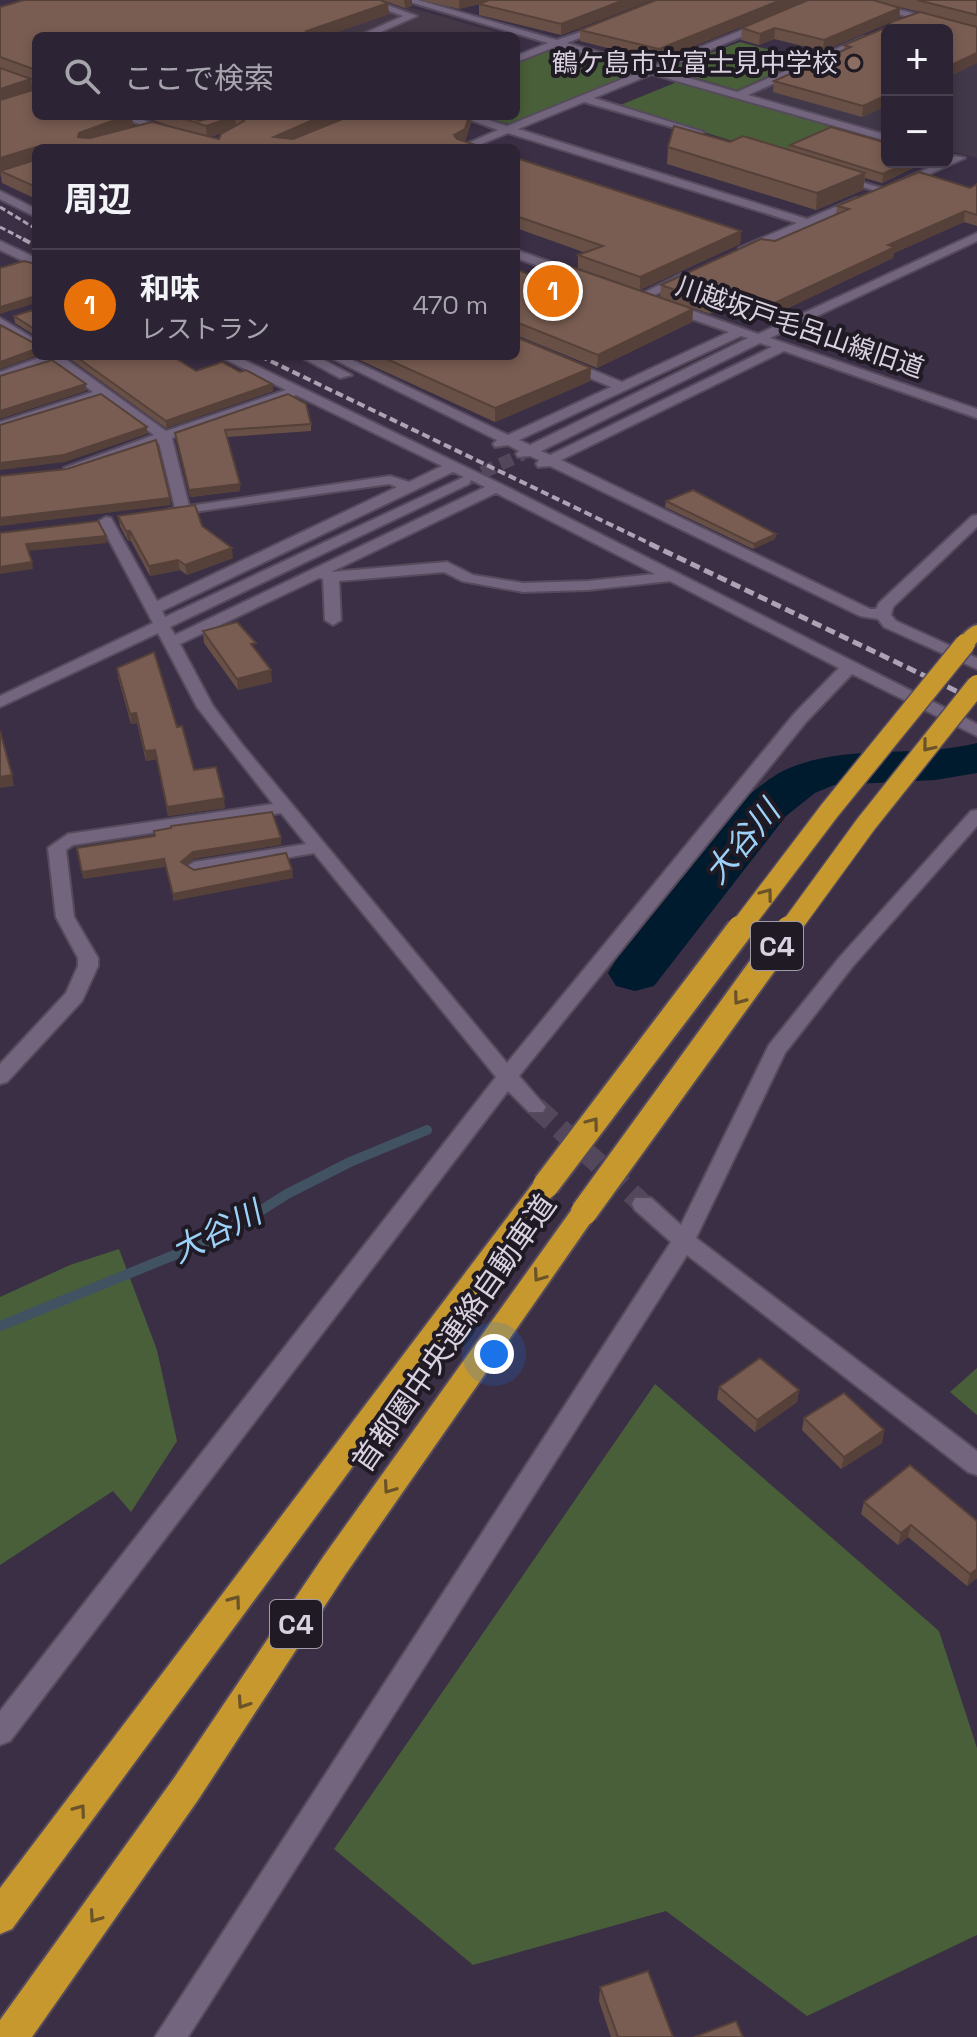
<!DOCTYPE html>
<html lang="ja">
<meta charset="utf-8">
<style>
:root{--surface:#2c2334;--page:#382f40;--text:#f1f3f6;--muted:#a6a4ac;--line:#48404f;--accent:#d6ab8b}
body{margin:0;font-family:"Space Grotesk","Noto Sans JP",sans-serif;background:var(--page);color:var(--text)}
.controls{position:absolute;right:24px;top:24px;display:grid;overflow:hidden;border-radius:12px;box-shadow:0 4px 12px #0003}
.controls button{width:72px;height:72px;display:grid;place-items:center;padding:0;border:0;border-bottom:2px solid var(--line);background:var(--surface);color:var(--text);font:40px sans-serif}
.you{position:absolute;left:494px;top:1354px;width:28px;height:28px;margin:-20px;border:6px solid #fff;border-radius:50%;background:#1a73e8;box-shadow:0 0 0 12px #1a73e833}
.badge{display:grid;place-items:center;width:52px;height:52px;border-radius:50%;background:var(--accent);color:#fff;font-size:26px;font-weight:700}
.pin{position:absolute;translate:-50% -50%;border:4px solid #fff;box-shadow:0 2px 8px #0006}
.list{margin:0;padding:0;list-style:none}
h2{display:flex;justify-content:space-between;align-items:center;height:104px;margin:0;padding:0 32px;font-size:34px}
h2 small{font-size:26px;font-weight:400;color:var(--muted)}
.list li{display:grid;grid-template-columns:52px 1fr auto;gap:24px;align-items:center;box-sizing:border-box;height:112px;padding:0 32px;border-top:2px solid var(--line)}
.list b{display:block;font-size:30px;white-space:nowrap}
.list p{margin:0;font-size:26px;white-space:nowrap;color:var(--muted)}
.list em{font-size:26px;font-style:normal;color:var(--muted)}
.icon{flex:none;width:44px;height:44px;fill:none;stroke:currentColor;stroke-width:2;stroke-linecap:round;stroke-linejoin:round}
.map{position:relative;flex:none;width:977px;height:2037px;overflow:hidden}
.search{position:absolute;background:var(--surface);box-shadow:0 4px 12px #0003;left:32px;top:32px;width:488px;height:88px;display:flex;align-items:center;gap:20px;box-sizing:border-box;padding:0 28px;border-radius:12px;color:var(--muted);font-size:30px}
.panel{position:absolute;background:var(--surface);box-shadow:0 4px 12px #0003;left:32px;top:144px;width:488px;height:216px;border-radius:12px}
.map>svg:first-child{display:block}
</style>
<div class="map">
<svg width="977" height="2037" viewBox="0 0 977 2037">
<rect width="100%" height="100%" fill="#3b2f45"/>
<!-- commercial -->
<polygon fill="#443846" points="103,0 384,0 509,36 36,36"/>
<!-- education -->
<g fill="#413949">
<polygon points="916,21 977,35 977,158 947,150 947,30 895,30"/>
<polygon points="887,34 887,133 755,95 753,92"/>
</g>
<!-- green -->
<g fill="#495f39">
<polygon points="740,42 806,59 737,90 667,69"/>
<polygon points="554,49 564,49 636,69 637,72 510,124 477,116 516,116 516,64"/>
<polygon points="677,82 838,129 782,156 618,106"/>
<polygon points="119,1249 157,1350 177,1441 131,1512 113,1491 0,1565 0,1297 70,1265"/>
<polygon points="977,1368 977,1415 950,1392"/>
<polygon points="655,1384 939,1631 977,1748 977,1935 807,2016 666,1911 473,1965 334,1849"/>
</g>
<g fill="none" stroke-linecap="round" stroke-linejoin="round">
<!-- stream -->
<polyline stroke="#415263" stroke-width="10" points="0,1326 221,1236 287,1194 350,1162 427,1130"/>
<!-- river -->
<path fill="#001b2e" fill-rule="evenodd" d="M 977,743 L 977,773 L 935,780 L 834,785 L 815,793 L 786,816 L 654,986 L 635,991 L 616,986 L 608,973 L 616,960 L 750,794 C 763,784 776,773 792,767 C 851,744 916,758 977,743 Z"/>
<!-- minor-tunnel-far1 -->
<polyline stroke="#53475c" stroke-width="13" stroke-dasharray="13 7" stroke-linecap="butt" points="464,481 523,454"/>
<!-- minor-tunnel -->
<polyline stroke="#53475c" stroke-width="21" stroke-dasharray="21 11" stroke-linecap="butt" points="536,1107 643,1204"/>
<defs>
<g id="minor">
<polygon points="359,0 373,0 417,16 372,36 358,36 403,16"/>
<polygon points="403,0 418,0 557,40 609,22 609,26 567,43 651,67 764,21 770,21 770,25 661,70 737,92 863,37 869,37 869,41 748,95 887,135 887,141 652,74 594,98 703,132 703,136 584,102 518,129 807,219 856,198 866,200 747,254 739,254 739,248 797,223 508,133 472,148 457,148 498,130 460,116 476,116 507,126 642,71 558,46 516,62 516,56 548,43"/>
<polygon points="844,0 860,0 977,29 977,35"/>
<polygon points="0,70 36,83 36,89 0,76"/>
<polygon points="117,116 132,116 220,148 204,148"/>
<polygon points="955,156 965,158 905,185 895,183"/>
<polygon points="836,175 889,190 883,193 836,179"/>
<polygon points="0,191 36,209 36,217 0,199"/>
<path d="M 977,233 L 977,241 L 770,338 L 977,409 L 977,418 L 784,351 L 561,460 L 870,609 L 876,609 L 879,603 L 972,516 L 977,515 L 977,527 L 893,607 L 891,615 L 896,621 L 977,658 L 977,669 L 884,627 L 878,619 L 860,616 L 550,466 L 538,467 L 536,464 L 539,460 L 530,456 L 518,457 L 516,454 L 519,451 L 508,445 L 495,447 L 493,444 L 497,440 L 327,356 L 344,356 L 508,435 L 611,387 L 516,347 L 516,338 L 622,382 L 729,332 L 663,309 L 663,303 L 671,303 L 758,334 ZM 741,336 L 748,338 L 530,445 L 519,440 ZM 760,343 L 772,347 L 550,455 L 541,451 Z"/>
<polygon points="0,241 36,258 36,267 0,250"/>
<polygon points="516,250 580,272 582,275 572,278 516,258"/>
<polygon points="681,274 691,277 645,300 635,297"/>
<polygon points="0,318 36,340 36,350 0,328"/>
<path d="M 44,356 L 61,356 L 166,431 L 286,390 L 219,356 L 236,356 L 501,484 L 977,724 L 977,736 L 852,674 L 806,722 L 519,1076 L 546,1107 L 543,1112 L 529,1112 L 508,1091 L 10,1741 L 0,1745 L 0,1711 L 496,1077 L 314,853 L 194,874 L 185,868 L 194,862 L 306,844 L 281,813 L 73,845 L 66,850 L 74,917 L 98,958 L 98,966 L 82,1001 L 7,1082 L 0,1084 L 0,1064 L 66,993 L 78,966 L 78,958 L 56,917 L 48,848 L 68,834 L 273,804 L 197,707 L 158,633 L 0,707 L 0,696 L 153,623 L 99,521 L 106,517 L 111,518 L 157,601 L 397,487 L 389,484 L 166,516 L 166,510 L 175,508 L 159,443 L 76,471 L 71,472 L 64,468 L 154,435 L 102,398 L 0,431 L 0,422 L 93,392 L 54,364 L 0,380 L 0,372 ZM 296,395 L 442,466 L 409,482 L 390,476 L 189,506 L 172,438 ZM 453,472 L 464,477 L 165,617 L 162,611 ZM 471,480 L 485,487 L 175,635 L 170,627 L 469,484 ZM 496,493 L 655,574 L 588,581 L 523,583 L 473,575 L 447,562 L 331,572 ZM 444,572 L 462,581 L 523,592 L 588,590 L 670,581 L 839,668 L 794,714 L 507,1063 L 241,743 L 213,706 L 180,644 L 319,578 L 323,579 L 325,620 L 333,625 L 341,620 L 339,581 Z"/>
<polygon points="299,356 316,356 352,375 340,378"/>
<polygon points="977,810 977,826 853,966 785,1053 696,1238 977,1451 977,1475 968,1472 687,1255 188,2037 155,2037 671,1242 635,1210 632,1204 635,1198 651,1198 681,1225 769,1045 839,958 971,811"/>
</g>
<g id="highway">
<path d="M 977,625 L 977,642 L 972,648 L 958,648 L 955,644 C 961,636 967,628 977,625 Z"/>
<polygon points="546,1176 555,1178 559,1185 555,1192 12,1929 0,1934 0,1888 537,1178"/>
<polygon points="584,1202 593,1205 597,1212 593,1219 345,1575 198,1800 32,2037 0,2037 0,2020 174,1778 323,1557 575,1205"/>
</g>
</defs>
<!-- minor casing -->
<use href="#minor" stroke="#554b5d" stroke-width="4"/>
<!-- highway casing -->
<use href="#highway" stroke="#554b5d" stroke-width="4"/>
<!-- minor -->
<use href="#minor" fill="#72657d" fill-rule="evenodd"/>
<!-- highway -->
<use href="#highway" fill="#c6982e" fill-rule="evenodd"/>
<!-- rail-far2 -->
<g stroke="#aca3b4" stroke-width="3" stroke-dasharray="6 3" stroke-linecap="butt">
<polyline points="0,207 36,229"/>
<polyline points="0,227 27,241"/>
</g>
<!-- rail-far1 -->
<g stroke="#aca3b4" stroke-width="4" stroke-dasharray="8 4" stroke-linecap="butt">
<polyline points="23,239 36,246"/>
<polyline points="260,356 655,546"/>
</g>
<!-- rail -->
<polyline stroke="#aca3b4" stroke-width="5" stroke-dasharray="10 5" stroke-linecap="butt" points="650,544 977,701"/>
<defs>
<g id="highway-bridge-far1">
<polyline points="738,931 830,810 965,644"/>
<polyline points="788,931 866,824 977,685"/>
</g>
<g id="highway-bridge">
<polyline points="546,1185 740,929"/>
<polyline points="584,1212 789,929"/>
</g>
</defs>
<!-- highway-bridge-far1 casing -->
<use href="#highway-bridge-far1" stroke="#554b5d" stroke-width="23" stroke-linecap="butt"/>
<!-- highway-bridge casing -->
<use href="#highway-bridge" stroke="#554b5d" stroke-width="30" stroke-linecap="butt"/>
<!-- highway-bridge-far1 -->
<use href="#highway-bridge-far1" stroke="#c6982e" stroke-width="20"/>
<!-- highway-bridge -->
<use href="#highway-bridge" stroke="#c6982e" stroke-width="26"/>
</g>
<!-- wall -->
<g fill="#685047" fill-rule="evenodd">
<polygon points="382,0 412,0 412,6 405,8"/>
<polygon points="421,0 652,0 561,35 479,15 479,4 459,9"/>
<polygon points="807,0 658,61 580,41 580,30"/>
<path d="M 808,0 L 977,0 L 977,63 L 862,117 L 773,92 L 774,81 L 844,50 L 844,45 L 890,26 L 891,22 L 823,51 L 774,39 L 759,45 L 741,40 L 742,28 ZM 879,2 L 916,11 L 973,26 L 892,22 L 899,19 L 900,8 Z"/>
<polygon points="0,7 389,14 325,36 36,36 36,80 0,68"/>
<path d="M 32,90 L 36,116 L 132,116 L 133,126 L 122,130 L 183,130 L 141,116 L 186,116 L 199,121 L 205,120 L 191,116 L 350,116 L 471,123 L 465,141 L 36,148 L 36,199 L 2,183 L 0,171 ZM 225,132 L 219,139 L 210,137 Z"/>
<polygon points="790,145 887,162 924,162 923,163 882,183 865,178 863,190 816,210 667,164 668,147 790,150"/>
<polygon points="516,158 741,231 740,244 640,290 578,268 578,255 586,253 516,228"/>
<polygon points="977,184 977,226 964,222 894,253 893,258 765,319 746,318 721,309 710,314 660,297 661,285 775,241 836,215 837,206 970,188"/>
<polygon points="516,269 530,275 693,309 692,322 597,368 516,335"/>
<polygon points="36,309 36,336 15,323 14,316"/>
<polygon points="66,356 172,356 196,371 240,372 272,384 273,391 166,428"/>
<polygon points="351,356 516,356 591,368 590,381 495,422"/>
<polygon points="311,424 311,431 227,437 240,484 240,491 190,497 175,433"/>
<polygon points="666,501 776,534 775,539 753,549 665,507"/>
<polygon points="118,516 202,526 233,558 187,575 180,570 150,576 131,541 128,541 120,526"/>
<polygon points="203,631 256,651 272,682 238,690 204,643"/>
<polygon points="117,668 177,727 194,770 225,808 168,816 157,759 146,761 137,723 131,724 118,677"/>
<polygon points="719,1387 799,1390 797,1402 755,1432 717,1399"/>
<polygon points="804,1418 884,1430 882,1443 841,1469 802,1430"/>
<polygon points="864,1502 977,1521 977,1578 967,1586 908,1537 898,1545 861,1514"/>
<polygon points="600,1987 673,2037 611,2037 599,2001"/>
</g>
<!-- shaded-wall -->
<g fill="#554139">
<polygon points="404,0 412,0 412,6 405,8"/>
<polygon points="459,0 496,0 459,9"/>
<polygon points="624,0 652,0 561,35 561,24"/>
<polygon points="781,0 807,0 658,61 659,49"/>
<polygon points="388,3 389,14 325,36 306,36 307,31"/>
<polygon points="900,8 899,19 823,51 824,40"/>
<polygon points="775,28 774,39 759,45 760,34"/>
<polygon points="977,53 977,63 947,77 947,67"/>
<polygon points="31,79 33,91 0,101 0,89"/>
<polygon points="887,95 887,106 862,117 863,106"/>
<polygon points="126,116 132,116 133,126 81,145 78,137 79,133"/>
<polygon points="235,116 236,128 207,138 206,126"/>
<polygon points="322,116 350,116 276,148 274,137"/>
<polygon points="469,116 471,116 471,123 465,141 454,147 454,135"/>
<polygon points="36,147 36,160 0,171 0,158"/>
<polygon points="908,162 924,162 923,163 882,183 883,174"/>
<polygon points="865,173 863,190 816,210 817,193"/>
<polygon points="965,211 964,222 894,253 893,258 765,319 766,307 888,245"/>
<polygon points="741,231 740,244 640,290 640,277"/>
<polygon points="36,296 36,303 0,314 0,307"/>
<polygon points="722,298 721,309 710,314 711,303"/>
<polygon points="693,309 692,322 597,368 598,355"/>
<polygon points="36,349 36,356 0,369 0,362"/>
<polygon points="591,368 590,381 495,422 495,408"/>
<polygon points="86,384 86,391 0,419 0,411"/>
<polygon points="272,384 273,391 166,428 166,421"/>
<polygon points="147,427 147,434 65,462 0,470 0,463"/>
<polygon points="240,484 240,491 190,497 189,490"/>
<polygon points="170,498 171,505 0,526 0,518"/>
<polygon points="126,531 130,531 131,541 128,541"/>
<polygon points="776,534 775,539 753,549 754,544"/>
<polygon points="106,536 107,543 28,551 26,544"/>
<polygon points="232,548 233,558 187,575 185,565"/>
<polygon points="178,560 180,570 150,576 149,566"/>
<polygon points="32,562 33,569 0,574 0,567"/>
<polygon points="271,670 272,682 238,690 237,679"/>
<polygon points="136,713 137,723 131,724 130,714"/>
<polygon points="155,750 157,759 146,761 145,751"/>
<polygon points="12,775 14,786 0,788 0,777"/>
<polygon points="224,798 225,808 168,816 167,807"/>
<polygon points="281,838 281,845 194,859 182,869 181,862 193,852"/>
<polygon points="164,859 165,867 83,879 82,872"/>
<polygon points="292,870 293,878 173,901 173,894"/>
<polygon points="799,1390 797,1402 755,1432 757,1420"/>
<polygon points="884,1430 882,1443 841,1469 844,1457"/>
<polygon points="911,1525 908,1537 898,1545 901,1533"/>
<polygon points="977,1569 977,1578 967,1586 970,1574"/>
</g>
<!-- building -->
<g fill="#795d52" stroke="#554139" stroke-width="2">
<polygon points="24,0 380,0 388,3 307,31 314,33 306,36 36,36 36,70 0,57 0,7"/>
<polygon points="489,0 624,0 561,24 479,4"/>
<polygon points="656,0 781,0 659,49 580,30"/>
<polygon points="808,0 873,0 900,8 824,40 775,28 760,34 742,28"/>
<polygon points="917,0 977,0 977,15"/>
<polygon points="920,12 977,27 977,53 947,67 947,30 887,30 887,95 863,106 774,81 851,47 844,45 890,26 891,22"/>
<polygon points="0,68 31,79 0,89"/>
<polygon points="36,89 36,116 126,116 79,133 78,137 90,138 152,122 219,139 221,134 244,121 235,116 206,126 176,116 186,116 199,121 221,116 322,116 274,137 293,139 350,116 469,116 465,129 454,135 457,139 485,148 36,147 0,158 0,100"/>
<polygon points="674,126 730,142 743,136 865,173 817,193 668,147"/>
<polygon points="831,127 887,143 887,162 908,162 883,174 790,145"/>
<polygon points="36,149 36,187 0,171 35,160"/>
<polygon points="516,158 741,231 640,277 578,255 603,246 516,216"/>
<polygon points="919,172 970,188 977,184 977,215 965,211 888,245 895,247 766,307 747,307 722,298 711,303 661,285 761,239 775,241 849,209 837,206"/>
<polygon points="24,261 36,264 36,296 0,307 0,268"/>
<polygon points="560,263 693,309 598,355 516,322 516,269 530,275"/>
<polygon points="36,309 36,330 14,316"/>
<polygon points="0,325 36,344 36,349 0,362"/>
<polygon points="516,337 591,368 495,408 380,356 516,356"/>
<polygon points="75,356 172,356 196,371 222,362 240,372 246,370 272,384 166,421"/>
<polygon points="52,360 86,384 0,411 0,376"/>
<polygon points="101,394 147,427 64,455 0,463 0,425"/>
<polygon points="288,394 306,404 311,424 225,430 240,484 189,490 175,433"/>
<polygon points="156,440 170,498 0,518 0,476 67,469"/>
<polygon points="693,490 776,534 754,544 666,501"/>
<polygon points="195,505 202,526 232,548 185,565 178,560 149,566 130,531 126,531 118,516"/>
<polygon points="98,521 106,536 26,544 32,562 0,567 0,533"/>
<polygon points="237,622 256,643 251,644 271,670 237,679 203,631"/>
<polygon points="154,652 177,727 182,726 194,770 216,767 224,798 167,807 155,750 145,751 136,713 130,714 117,668"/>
<polygon points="0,731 12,775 0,777"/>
<polygon points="272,812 281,838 193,852 181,862 194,870 286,853 292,870 173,894 164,859 82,872 77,848 155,836 154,831 171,828 171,826"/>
<polygon points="760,1358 799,1390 757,1420 719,1387"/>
<polygon points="844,1393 884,1430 844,1457 804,1418"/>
<polygon points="910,1465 977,1521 977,1569 970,1574 911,1525 901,1533 864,1502"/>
<polygon points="648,1971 673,2037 618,2037 600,1987"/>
<polygon points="736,2021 743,2037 694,2037"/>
</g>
<!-- one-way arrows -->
<defs><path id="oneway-chevron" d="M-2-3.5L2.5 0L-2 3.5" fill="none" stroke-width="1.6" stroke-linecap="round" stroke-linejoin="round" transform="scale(2)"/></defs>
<g stroke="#6a5328">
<use href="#oneway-chevron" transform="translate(928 746) rotate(129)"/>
<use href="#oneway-chevron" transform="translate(767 894) rotate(-53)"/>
<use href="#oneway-chevron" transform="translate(739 999) rotate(126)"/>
<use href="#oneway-chevron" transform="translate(593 1123) rotate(-53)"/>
<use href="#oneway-chevron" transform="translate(539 1276) rotate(125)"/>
<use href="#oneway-chevron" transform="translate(389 1488) rotate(125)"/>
<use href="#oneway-chevron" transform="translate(235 1601) rotate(-54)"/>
<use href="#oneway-chevron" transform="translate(243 1703) rotate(124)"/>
<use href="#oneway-chevron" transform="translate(80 1810) rotate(-54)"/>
<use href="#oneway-chevron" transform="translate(95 1917) rotate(125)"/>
</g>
<!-- markers -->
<circle fill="#8d6e63" stroke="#1f1a24" stroke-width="3" cx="854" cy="63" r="8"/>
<g text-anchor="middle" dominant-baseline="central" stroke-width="8" stroke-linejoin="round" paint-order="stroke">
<!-- far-poi labels -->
<g font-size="26" fill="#d9d1df" stroke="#1f1a24" text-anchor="end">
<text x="838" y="63">鶴ケ島市立富士見中学校</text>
</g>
<!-- far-street labels -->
<g font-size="26" fill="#d9d1df" stroke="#1f1a24">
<text transform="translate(800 327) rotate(19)">川越坂戸毛呂山線旧道</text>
</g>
<!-- shield labels -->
<g fill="#1f1a24" stroke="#a19aa7" stroke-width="2">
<rect x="751" y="922" width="52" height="48" rx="6"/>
<rect x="270" y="1600" width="52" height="48" rx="6"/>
</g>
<g font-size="28" font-weight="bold" fill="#d9d1df">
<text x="777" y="946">C4</text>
<text x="296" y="1624">C4</text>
</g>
<!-- street labels -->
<g font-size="30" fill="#d9d1df" stroke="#1f1a24">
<text transform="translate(454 1333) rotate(-55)">首都圏中央連絡自動車道</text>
</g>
<!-- water labels -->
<g font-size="32" font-style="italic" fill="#9dd2f8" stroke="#1f1a24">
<text transform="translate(742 842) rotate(-50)">大谷川</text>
<text transform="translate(216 1232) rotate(-27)">大谷川</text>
</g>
</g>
</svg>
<div class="controls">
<button>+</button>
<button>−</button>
</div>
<div class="you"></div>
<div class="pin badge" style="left:553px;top:291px;background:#e8710a">1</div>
<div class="search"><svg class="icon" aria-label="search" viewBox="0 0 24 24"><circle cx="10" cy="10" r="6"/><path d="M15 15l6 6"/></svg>ここで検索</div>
<section class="panel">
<h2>周辺<small></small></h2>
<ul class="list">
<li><span class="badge" style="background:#e8710a">1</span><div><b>和味</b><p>レストラン</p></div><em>470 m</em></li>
</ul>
</section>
</div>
